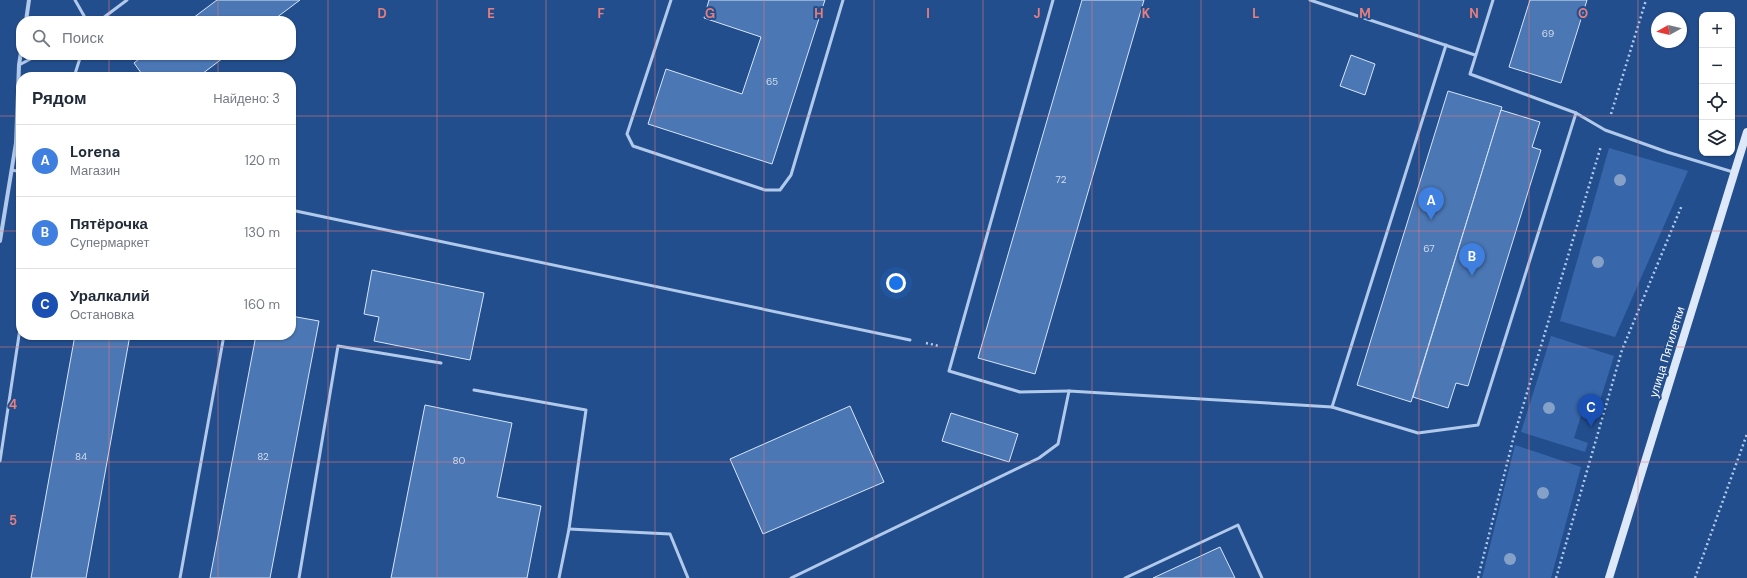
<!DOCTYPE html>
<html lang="ru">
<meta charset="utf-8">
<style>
:root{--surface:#fff;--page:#f2f2f3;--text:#1f2937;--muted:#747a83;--line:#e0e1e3;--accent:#0f766e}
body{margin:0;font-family:"DM Sans",sans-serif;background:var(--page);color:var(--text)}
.controls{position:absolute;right:12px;top:12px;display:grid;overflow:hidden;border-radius:8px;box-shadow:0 1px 3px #0004}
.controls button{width:36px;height:36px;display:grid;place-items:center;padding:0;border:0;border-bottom:1px solid var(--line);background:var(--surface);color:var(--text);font:20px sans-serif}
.compass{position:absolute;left:1651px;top:12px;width:36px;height:36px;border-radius:50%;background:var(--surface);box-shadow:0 1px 3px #0004;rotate:262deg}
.you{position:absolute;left:896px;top:283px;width:14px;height:14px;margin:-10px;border:3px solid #fff;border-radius:50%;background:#1a73e8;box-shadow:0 0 0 6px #1a73e833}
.badge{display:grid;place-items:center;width:26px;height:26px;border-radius:50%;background:var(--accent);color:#fff;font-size:13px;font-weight:700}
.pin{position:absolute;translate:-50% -33px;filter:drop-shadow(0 1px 2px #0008)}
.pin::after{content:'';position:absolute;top:21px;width:14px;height:12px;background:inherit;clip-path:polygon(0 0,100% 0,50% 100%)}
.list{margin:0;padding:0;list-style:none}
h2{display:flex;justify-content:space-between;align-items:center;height:52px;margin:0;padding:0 16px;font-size:17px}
h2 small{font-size:13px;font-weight:400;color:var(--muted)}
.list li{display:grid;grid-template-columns:26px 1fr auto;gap:12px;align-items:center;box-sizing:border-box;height:72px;padding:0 16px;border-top:1px solid var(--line)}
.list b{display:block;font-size:15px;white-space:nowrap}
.list p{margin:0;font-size:13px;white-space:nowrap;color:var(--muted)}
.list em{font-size:13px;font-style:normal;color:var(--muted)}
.icon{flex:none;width:22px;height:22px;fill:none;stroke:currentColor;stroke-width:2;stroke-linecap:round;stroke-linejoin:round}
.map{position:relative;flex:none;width:1747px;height:578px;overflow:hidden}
.search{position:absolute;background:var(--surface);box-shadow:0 1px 3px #0004;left:16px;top:16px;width:280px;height:44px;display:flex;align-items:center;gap:10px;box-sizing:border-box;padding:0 14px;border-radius:16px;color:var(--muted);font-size:15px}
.panel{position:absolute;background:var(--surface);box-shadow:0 1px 3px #0004;left:16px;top:72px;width:280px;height:268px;border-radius:16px}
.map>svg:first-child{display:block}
</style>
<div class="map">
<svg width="1747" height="578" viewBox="0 0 1747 578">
<rect width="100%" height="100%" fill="#234e8d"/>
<!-- green -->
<g fill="#3767aa">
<polygon points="1609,148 1688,171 1615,337 1560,321"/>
<polygon points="1551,336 1614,356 1598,407 1585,403 1574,438 1588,443 1585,452 1521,432"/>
<polygon points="1515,445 1581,467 1551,578 1482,578"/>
</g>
<!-- building -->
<g fill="#4b77b4" stroke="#d6e5f8">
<polygon points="217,0 300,0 272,21 189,21"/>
<polygon points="709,0 825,0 772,164 648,124 666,69 742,94 761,37 704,18"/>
<polygon points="1082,0 1144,0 1035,374 978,358"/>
<polygon points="1530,0 1587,0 1561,83 1509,67"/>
<polygon points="144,55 227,55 198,77 144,77 134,63"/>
<polygon points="1351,55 1375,64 1365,95 1340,86"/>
<polygon points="1448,91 1502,107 1411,402 1357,385"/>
<polygon points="1501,110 1540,122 1532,147 1541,150 1468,386 1456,383 1448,408 1413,397"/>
<polygon points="372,270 484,293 470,360 374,341 379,317 364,314"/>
<polygon points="291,316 319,321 270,578 210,578 256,335 291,335"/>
<polygon points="75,335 130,335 86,578 31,578"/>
<polygon points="425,405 512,423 497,497 541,506 527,578 391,578"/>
<polygon points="850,406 884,482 763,534 730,459"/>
<polygon points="951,413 1018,434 1009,462 942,441"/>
<polygon points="1220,547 1235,578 1153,578"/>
</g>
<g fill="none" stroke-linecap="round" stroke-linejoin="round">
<!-- path -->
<g stroke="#b1caeb" stroke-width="2.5" stroke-dasharray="2 3" stroke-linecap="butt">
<polyline points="1611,114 1646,0"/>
<polyline points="926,343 939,346"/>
<polyline points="1478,578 1514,436 1601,146"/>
<polyline points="1556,578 1622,350 1682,205"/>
<polyline points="1695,578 1747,434"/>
</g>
<!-- service -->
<g stroke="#b1caeb" stroke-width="3">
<polyline points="75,0 87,21"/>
<polyline points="671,0 627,134 633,146 765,190 780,190 791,175 843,0"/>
<polyline points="1053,0 949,371 1020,392 1069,391"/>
<polyline points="1310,0 1475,55"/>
<polyline points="1493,0 1470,74 1576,113 1605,130 1667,152 1733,172"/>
<polyline points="99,21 127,0"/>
<polyline points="19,65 38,55"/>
<polyline points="74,77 81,55"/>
<polyline points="12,170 21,172"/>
<polyline points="291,210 910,340"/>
<polyline points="474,390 586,410 569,529 559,578"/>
<polyline points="1332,407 1446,45"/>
<polyline points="0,461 21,322"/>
<polyline points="569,529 670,534 688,578"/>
<polyline points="180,578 224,335"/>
<polyline points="299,578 338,346 441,363"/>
<polyline points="791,578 1039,458 1058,444 1069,391 1332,407 1418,433 1478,425 1576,113"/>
<polyline points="1125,578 1238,525 1262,578"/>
</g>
<!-- minor -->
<g stroke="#b1caeb" stroke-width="4">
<polyline points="26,21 29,0"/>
<polyline points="0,241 16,143 19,65 21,52"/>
</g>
<!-- secondary -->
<polyline stroke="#dde8f9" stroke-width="8" points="1609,578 1747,132"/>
</g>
<!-- trees -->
<g fill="#85a1c8">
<circle cx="1620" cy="180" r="6"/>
<circle cx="1598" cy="262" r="6"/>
<circle cx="1549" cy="408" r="6"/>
<circle cx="1543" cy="493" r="6"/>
<circle cx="1510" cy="559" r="6"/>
</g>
<!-- grid -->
<path fill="none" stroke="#e67e7e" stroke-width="1" stroke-opacity="0.55" d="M 109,0 L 109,21M 218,0 L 218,21M 328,0 L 328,578M 437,0 L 437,578M 546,0 L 546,578M 655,0 L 655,578M 764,0 L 764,578M 874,0 L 874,578M 983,0 L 983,578M 1092,0 L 1092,578M 1201,0 L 1201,578M 1310,0 L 1310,578M 1419,0 L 1419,578M 1529,0 L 1529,578M 1638,0 L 1638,578M 109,55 L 109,77M 218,55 L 218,77M 0,116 L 21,116M 291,116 L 1702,116M 1732,116 L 1747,116M 0,231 L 21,231M 291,231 L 1747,231M 109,335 L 109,578M 218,335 L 218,578M 0,347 L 1747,347M 0,462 L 1747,462"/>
<g text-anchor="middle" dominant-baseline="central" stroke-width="4" stroke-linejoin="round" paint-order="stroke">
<!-- number labels -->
<g font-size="10" fill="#d2ddec">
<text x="1548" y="33">69</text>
<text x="772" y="81">65</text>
<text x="1061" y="179">72</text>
<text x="1429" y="248">67</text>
<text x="81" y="456">84</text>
<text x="263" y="456">82</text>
<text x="459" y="460">80</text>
</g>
<!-- street labels -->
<g font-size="12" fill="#fff" stroke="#234e8d">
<text transform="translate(1667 352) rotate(-73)">улица Пятилетки</text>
</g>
</g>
<g font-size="13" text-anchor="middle" font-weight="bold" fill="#e67e7e" stroke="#234e8d" stroke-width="4" stroke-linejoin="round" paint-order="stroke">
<text x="382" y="18">D</text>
<text x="491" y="18">E</text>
<text x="601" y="18">F</text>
<text x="710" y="18">G</text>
<text x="819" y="18">H</text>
<text x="928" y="18">I</text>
<text x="1037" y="18">J</text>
<text x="1146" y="18">K</text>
<text x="1256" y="18">L</text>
<text x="1365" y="18">M</text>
<text x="1474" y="18">N</text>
<text x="1583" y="18">O</text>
<text x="13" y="409">4</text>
<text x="13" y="525">5</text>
</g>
</svg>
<div class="controls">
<button>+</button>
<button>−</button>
<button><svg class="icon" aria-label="locate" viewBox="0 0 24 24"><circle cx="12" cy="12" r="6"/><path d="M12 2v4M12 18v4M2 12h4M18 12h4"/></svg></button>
<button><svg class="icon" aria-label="layers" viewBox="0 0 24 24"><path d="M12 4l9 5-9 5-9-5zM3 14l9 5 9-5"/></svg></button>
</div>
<svg class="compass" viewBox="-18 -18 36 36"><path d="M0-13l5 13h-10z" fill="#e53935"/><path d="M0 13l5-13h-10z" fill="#747a83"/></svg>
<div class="you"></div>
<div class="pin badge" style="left:1431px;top:220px;background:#3f7fe0">A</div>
<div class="pin badge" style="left:1472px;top:276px;background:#3f7fe0">B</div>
<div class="pin badge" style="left:1591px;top:427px;background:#1a4fb4">C</div>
<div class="search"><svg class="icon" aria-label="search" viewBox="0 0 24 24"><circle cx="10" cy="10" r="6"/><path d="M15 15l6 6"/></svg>Поиск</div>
<section class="panel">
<h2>Рядом<small>Найдено: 3</small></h2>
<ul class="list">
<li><span class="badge" style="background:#3f7fe0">A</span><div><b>Lorena</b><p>Магазин</p></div><em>120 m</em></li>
<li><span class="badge" style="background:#3f7fe0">B</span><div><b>Пятёрочка</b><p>Супермаркет</p></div><em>130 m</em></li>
<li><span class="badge" style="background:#1a4fb4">C</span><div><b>Уралкалий</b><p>Остановка</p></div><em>160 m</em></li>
</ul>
</section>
</div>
